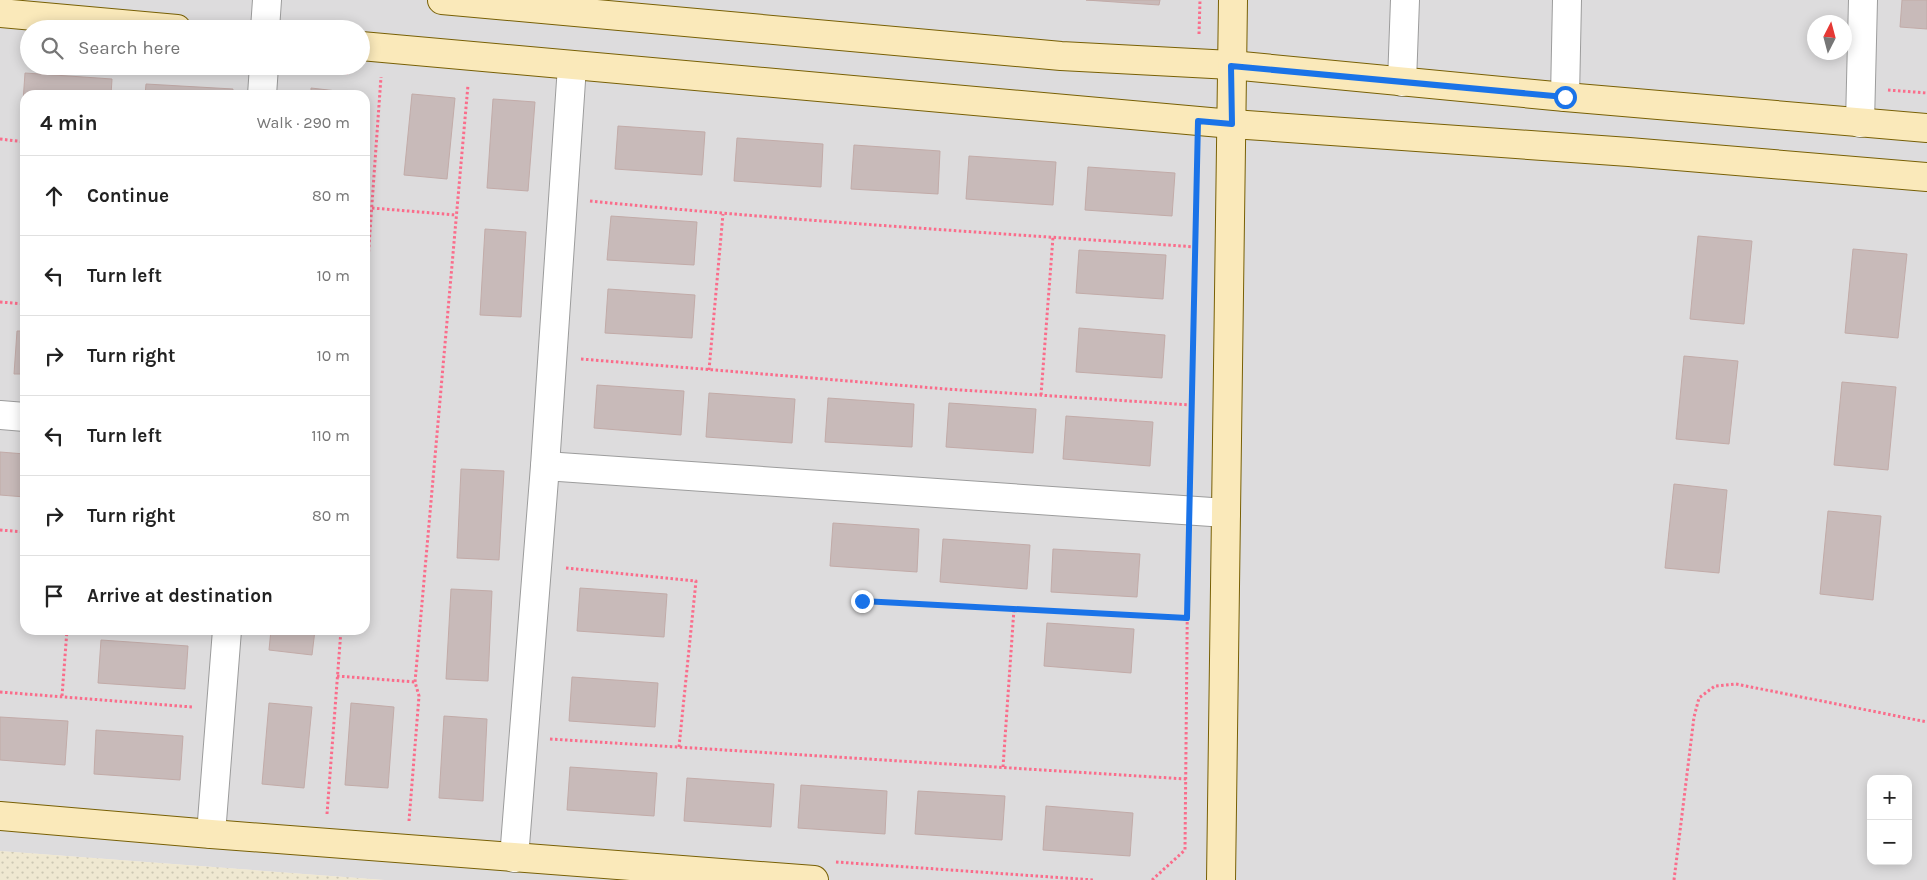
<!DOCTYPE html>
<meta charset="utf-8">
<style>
:root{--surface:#fff;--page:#f6f6f6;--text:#222;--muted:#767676;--line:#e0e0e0}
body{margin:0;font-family:Karla,sans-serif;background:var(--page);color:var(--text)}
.controls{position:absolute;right:15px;bottom:15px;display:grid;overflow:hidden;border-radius:10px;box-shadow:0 2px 12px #0003}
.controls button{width:45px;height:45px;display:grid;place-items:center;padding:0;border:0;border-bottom:1px solid var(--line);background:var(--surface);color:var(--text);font:25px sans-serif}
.compass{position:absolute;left:1807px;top:15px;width:45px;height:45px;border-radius:50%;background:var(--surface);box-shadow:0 2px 12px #0003;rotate:6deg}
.stop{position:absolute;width:15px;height:15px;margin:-11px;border:4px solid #1a73e8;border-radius:50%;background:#fff}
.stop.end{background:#1a73e8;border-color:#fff;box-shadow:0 1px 5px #0008}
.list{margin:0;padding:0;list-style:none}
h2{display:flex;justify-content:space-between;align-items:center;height:65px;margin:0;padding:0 20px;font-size:21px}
h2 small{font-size:16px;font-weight:400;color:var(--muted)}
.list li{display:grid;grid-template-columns:32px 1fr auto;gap:15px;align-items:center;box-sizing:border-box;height:80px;padding:0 20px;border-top:1px solid var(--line)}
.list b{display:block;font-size:19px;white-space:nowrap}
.list em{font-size:16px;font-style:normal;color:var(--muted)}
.icon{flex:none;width:28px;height:28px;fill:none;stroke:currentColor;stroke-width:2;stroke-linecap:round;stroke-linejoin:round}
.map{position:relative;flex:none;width:1927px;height:880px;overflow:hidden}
.search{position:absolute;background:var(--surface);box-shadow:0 2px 12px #0003;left:20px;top:20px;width:350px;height:55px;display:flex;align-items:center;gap:12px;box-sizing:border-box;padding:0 18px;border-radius:28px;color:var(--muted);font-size:19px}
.panel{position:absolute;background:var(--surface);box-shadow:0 2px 12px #0003;left:20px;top:90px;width:350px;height:545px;border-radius:15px}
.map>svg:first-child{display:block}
</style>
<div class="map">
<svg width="1927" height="880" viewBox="0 0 1927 880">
<defs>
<pattern id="farmland-dots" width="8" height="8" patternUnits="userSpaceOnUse" patternTransform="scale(1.25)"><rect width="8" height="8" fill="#efe8d1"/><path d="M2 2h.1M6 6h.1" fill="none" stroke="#ccc7b3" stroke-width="1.8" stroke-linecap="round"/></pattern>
</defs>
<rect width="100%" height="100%" fill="#f0e9e6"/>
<!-- residential -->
<path fill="#dddcdd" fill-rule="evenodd" d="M 0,0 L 1927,0 L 1927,880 L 384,880 L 0,851 ZM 1814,22 L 1844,22 L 1844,52 L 1814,52 ZM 29,29 L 361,29 L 361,66 L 29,66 ZM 25,95 L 365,95 L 365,630 L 25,630 ZM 1871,779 L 1908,779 L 1908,861 L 1871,861 Z"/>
<!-- farmland -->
<polygon fill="url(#farmland-dots)" points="0,851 384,880 0,880"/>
<!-- building -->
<g fill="#c8bab9" stroke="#c2aba8">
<polygon points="1086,0 1160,0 1159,5"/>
<polygon points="1902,0 1927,0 1927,29 1900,27"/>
<polygon points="25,73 112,79 111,95 25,95 25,117 22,116"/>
<polygon points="146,84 233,89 232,95 145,95"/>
<polygon points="311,88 354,93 354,95 311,95"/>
<polygon points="412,94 455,98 447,179 404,175"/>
<polygon points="493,99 535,102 528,191 487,188"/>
<polygon points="618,126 705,132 702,175 615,169"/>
<polygon points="737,138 823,144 821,187 734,181"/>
<polygon points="854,145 940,151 938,194 851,189"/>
<polygon points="969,156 1056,162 1053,205 966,199"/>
<polygon points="1088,167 1175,173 1172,216 1085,210"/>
<polygon points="611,216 697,222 694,265 607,260"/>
<polygon points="485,229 526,232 521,317 480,315"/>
<polygon points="1698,236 1752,241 1744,324 1690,319"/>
<polygon points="1853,249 1907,254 1898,338 1845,333"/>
<polygon points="1079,250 1166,255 1163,299 1076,293"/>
<polygon points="608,289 695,295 692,338 605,333"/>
<polygon points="1079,328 1165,335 1162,378 1076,372"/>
<polygon points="17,331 25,331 25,374 14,374"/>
<polygon points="1684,356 1738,361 1729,444 1676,439"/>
<polygon points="1842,382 1896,387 1888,470 1834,465"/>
<polygon points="597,385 684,391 681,435 594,428"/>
<polygon points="709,393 795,399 792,443 706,437"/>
<polygon points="828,398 914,404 912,447 825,442"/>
<polygon points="949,403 1036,409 1033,453 946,447"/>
<polygon points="1066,416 1153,422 1150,466 1063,459"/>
<polygon points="0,452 25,454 25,497 0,495"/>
<polygon points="461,469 504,471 499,560 457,558"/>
<polygon points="1674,484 1727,490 1719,573 1665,568"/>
<polygon points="1828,511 1881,516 1873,600 1820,594"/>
<polygon points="833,523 919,529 917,572 830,566"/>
<polygon points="943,539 1030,545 1027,589 940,582"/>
<polygon points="1053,549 1140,554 1137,597 1051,592"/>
<polygon points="580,588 667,594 664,637 577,631"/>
<polygon points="451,589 492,591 488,681 446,679"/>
<polygon points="1047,623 1134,629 1131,673 1044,666"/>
<polygon points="271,630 315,630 312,655 269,650"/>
<polygon points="101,640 188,646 185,689 98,683"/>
<polygon points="572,677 658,683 655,727 569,721"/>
<polygon points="269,703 312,707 304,788 262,784"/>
<polygon points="351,703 394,707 388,788 345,785"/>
<polygon points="444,716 487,719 483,801 439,798"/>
<polygon points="0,717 68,721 65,765 0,760"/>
<polygon points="96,730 183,736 180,780 94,774"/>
<polygon points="570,767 657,773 654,816 567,810"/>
<polygon points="687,778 774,784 771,827 684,821"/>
<polygon points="801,785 887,791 885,834 798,828"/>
<polygon points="918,791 1005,796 1002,840 915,834"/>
<polygon points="1046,806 1133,813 1130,856 1043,850"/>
</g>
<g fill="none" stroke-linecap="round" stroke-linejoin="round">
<defs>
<g id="street">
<polyline points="265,29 267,0"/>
<polyline points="1402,82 1405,0"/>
<polyline points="262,95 264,66"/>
<polyline points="1565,97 1567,0"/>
<polyline points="1860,123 1863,0"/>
<polyline points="0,415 25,417"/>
<polyline points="545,466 1226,513"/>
<polyline points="211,834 227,630"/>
<polyline points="514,858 545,466 572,66"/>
</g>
<g id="secondary">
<polyline points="442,0 1061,56 1231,65 1565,97 1927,128"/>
<polyline points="0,13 177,29"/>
<polyline points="361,46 1232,124 1629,152 1927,177"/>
<polyline points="0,816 211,834 814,880"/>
<polyline points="1221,880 1233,0"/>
</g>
</defs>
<!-- street casing -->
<use href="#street" stroke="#9c9c9c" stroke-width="30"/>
<!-- secondary casing -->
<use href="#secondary" stroke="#786005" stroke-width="30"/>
<!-- path -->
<g stroke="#fa6d8b" stroke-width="3" stroke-dasharray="2.5 2.5" stroke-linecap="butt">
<polyline points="1199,34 1200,0"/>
<polyline points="292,67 348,73"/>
<polyline points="1888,90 1927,93"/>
<polyline points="0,139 25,142"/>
<path d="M 590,201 C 792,221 994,233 1196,247"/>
<polyline points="372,208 456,215"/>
<polyline points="0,302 25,304"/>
<polyline points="365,302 381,77"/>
<polyline points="581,359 946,389 1191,405"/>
<polyline points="709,370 723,214"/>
<polyline points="1041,395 1053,237"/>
<polyline points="1189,483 1198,149"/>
<polyline points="0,530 25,532"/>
<polyline points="566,568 696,581 679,747"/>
<polyline points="862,601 1187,618"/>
<polyline points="337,676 415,682"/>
<polyline points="0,692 192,707"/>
<polyline points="62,696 67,630"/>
<polyline points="550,739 1186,779"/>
<polyline points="1003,767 1014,609"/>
<polyline points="327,814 341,630"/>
<polyline points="409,821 419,696 415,682 468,85"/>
<polyline points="836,862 1094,880"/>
<polyline points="1152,880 1185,850 1188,539"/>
<polyline points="1674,880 1694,717 1699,698 1715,686 1736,684 1927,722"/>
</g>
<!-- street -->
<use href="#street" stroke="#fff" stroke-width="28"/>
<!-- secondary -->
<use href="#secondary" stroke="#fae9ba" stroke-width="28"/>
</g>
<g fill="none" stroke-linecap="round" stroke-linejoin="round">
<!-- route -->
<polyline stroke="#1a73e8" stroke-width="6" points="862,601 1187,618 1198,121 1232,124 1231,66 1565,97"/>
</g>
</svg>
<div class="controls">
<button>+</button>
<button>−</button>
</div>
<svg class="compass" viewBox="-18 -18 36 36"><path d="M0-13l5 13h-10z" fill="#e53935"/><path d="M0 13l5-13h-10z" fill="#767676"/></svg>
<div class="stop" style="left:1565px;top:97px"></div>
<div class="stop end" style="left:862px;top:601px"></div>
<div class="search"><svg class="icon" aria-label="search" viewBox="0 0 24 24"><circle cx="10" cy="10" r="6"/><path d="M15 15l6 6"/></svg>Search here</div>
<section class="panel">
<h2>4 min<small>Walk · 290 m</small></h2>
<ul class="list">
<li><svg class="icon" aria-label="ahead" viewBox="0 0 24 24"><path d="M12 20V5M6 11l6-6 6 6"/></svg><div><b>Continue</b></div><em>80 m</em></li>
<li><svg class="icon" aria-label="left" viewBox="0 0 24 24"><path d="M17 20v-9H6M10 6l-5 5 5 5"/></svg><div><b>Turn left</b></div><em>10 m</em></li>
<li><svg class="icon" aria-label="right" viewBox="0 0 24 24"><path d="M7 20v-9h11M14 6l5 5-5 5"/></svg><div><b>Turn right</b></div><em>10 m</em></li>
<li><svg class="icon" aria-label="left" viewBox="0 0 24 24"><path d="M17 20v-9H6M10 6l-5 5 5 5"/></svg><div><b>Turn left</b></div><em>110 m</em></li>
<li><svg class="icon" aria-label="right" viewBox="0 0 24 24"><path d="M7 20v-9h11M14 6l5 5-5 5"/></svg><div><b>Turn right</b></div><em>80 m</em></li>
<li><svg class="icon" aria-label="arrive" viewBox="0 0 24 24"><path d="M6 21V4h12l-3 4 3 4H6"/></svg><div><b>Arrive at destination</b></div></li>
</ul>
</section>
</div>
